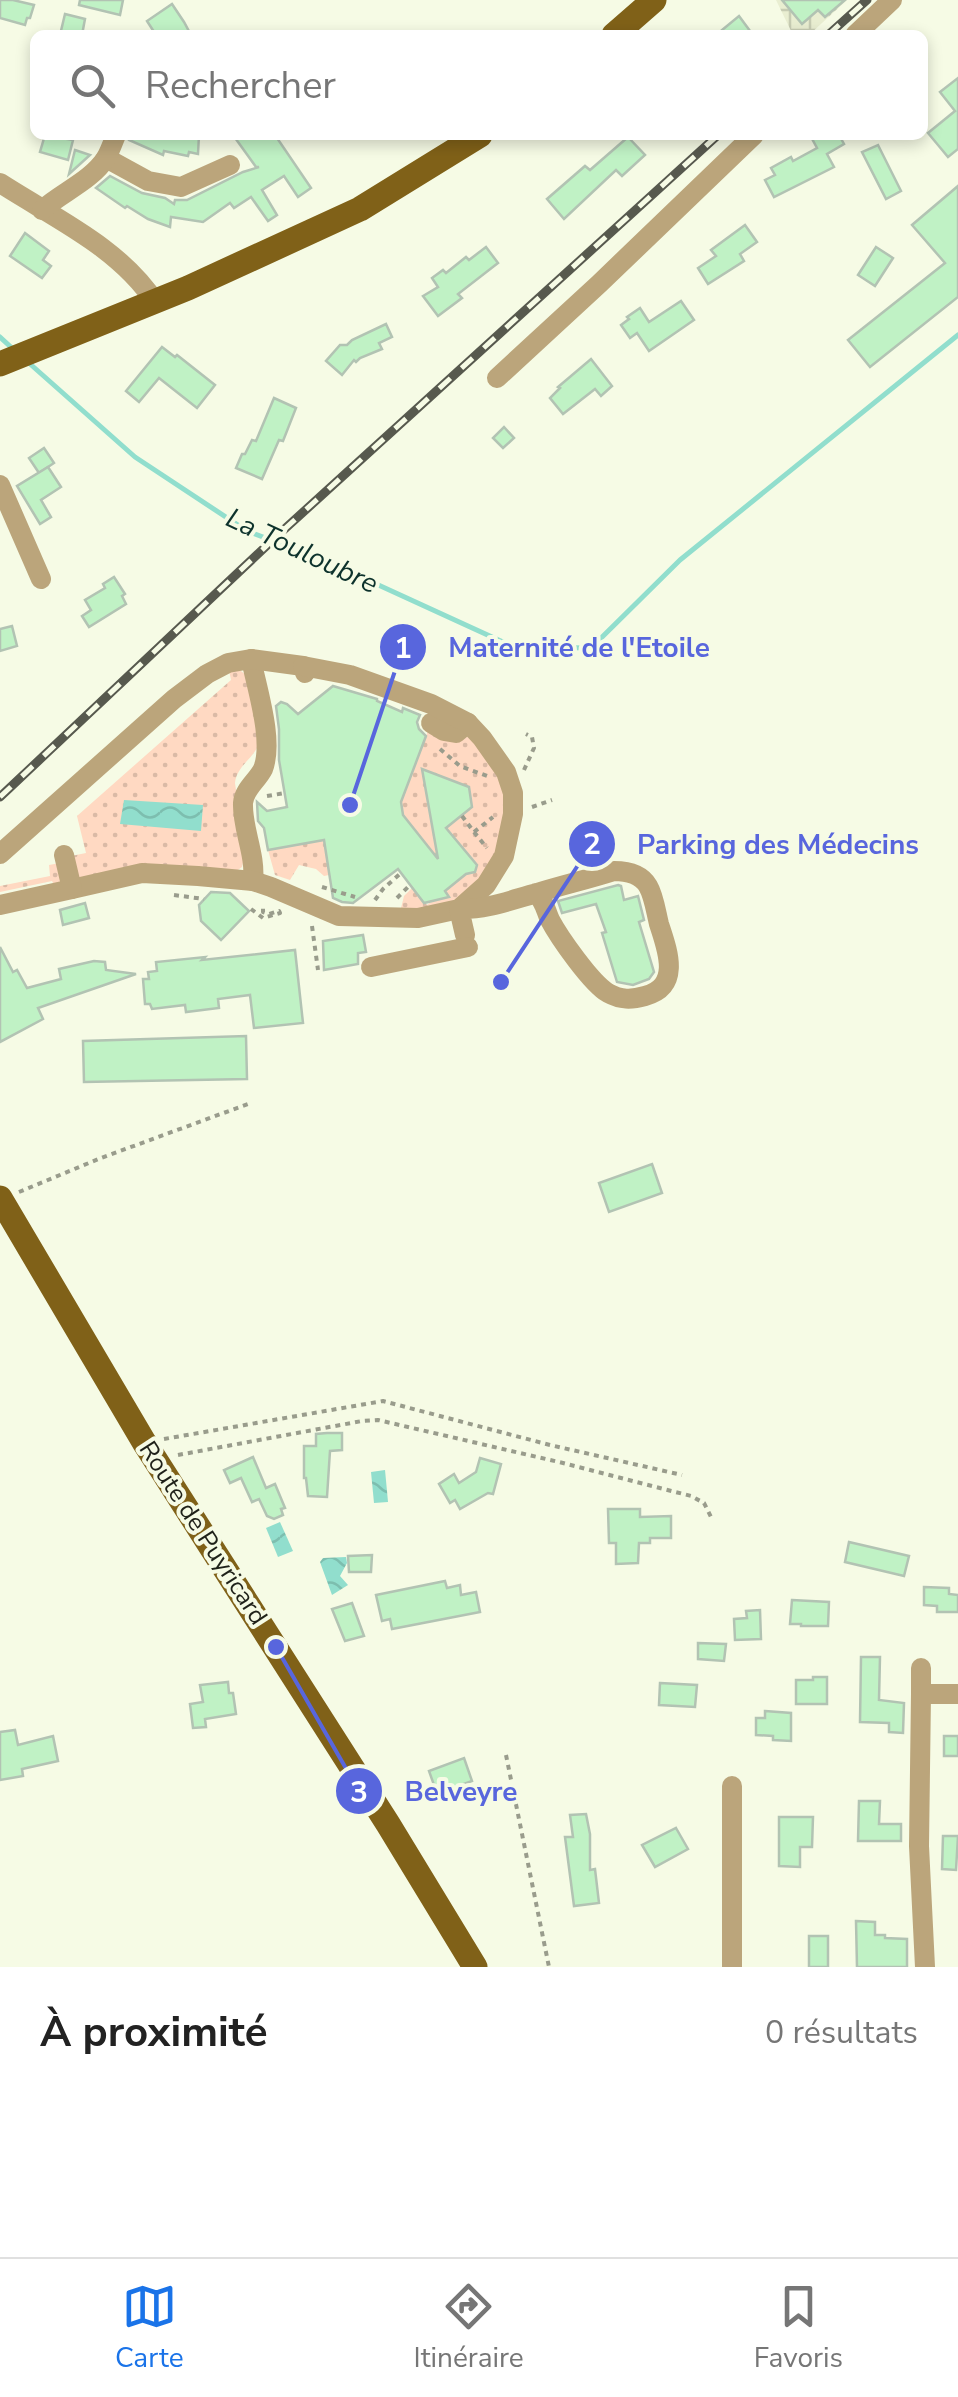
<!DOCTYPE html>
<html lang="fr">
<meta charset="utf-8">
<style>
:root{--surface:#fff;--page:#f2f2f2;--text:#222;--muted:#767676;--line:#e0e0e0;--accent:#1a73e8}
body{margin:0;font-family:"Nunito Sans",sans-serif;background:var(--page);color:var(--text)}
.list{margin:0;padding:0;list-style:none}
h2{display:flex;justify-content:space-between;align-items:center;height:130px;margin:0;padding:0 40px;font-size:42px}
h2 small{font-size:32px;font-weight:400;color:var(--muted)}
.icon{flex:none;width:55px;height:55px;fill:none;stroke:currentColor;stroke-width:2;stroke-linecap:round;stroke-linejoin:round}
.map{position:relative;flex:none;width:958px;height:1967px;overflow:hidden}
.search{position:absolute;background:var(--surface);box-shadow:0 5px 15px #0003;left:30px;right:30px;top:30px;height:110px;display:flex;align-items:center;gap:25px;box-sizing:border-box;padding:0 35px;border-radius:15px;color:var(--muted);font-size:38px}
.sheet{height:290px;background:var(--surface)}
nav{display:flex;justify-content:space-around;align-items:center;box-sizing:border-box;height:140px;border-top:2px solid var(--line);background:var(--surface);font-size:28px;color:var(--muted)}
nav a{display:grid;justify-items:center;gap:5px}
nav .on{color:var(--accent)}
.map>svg:first-child{display:block}
</style>
<div class="map">
<svg width="958" height="1967" viewBox="0 0 958 1967">
<defs>
<pattern id="industrial-grid" width="8" height="8" patternUnits="userSpaceOnUse" patternTransform="scale(2.5)"><rect width="8" height="8" fill="#e9eed1"/><path d="M0 4h8M4 0v8" fill="none" stroke="#c7ccb3"/></pattern>
<pattern id="grass-dots" width="8" height="8" patternUnits="userSpaceOnUse" patternTransform="scale(2.5)"><rect width="8" height="8" fill="#ffd9c2"/><path d="M2 2h.1M6 6h.1" fill="none" stroke="#dabaa6" stroke-width="1.8" stroke-linecap="round"/></pattern>
<pattern id="water-waves" width="16" height="10" patternUnits="userSpaceOnUse" patternTransform="scale(2.5)"><rect width="16" height="10" fill="#91decd"/><path d="M0 5q4-4 8 0t8 0" fill="none" stroke="#7dbeaf"/></pattern>
</defs>
<rect width="100%" height="100%" fill="#f6fbe5"/>
<!-- industrial -->
<polygon fill="url(#industrial-grid)" points="776,0 847,0 809,35 793,35"/>
<!-- grass -->
<g fill="url(#grass-dots)">
<path d="M 229,670 L 241,671 L 246,675 L 260,741 C 255,758 237,765 235,783 L 245,853 L 242,867 L 235,872 L 76,879 L 71,856 L 86,853 L 77,816 L 231,680 Z"/>
<polygon points="428,731 448,739 468,737 490,753 509,810 489,874 442,911 401,908 404,896 412,888 427,905 456,882 455,880 461,875 475,872 477,865 468,856 442,864 403,815 401,802"/>
<polygon points="324,840 329,875 324,876 316,869 299,865 290,880 275,875 268,850"/>
<polygon points="60,863 62,881 55,887 52,881 0,892 0,886 50,876 49,865"/>
</g>
<!-- water -->
<g fill="url(#water-waves)">
<polygon points="124,800 203,805 201,831 120,824"/>
<polygon points="385,1470 388,1502 374,1503 371,1472"/>
<polygon points="280,1522 293,1551 278,1557 266,1528"/>
<polygon points="346,1557 347,1563 340,1576 348,1585 332,1595 320,1562 323,1558"/>
</g>
<g fill="none" stroke-linecap="round" stroke-linejoin="round">
<!-- stream -->
<g stroke="#91decd" stroke-width="5">
<polyline points="0,337 13,349"/>
<polyline points="29,363 135,457 247,531 326,561 514,647 591,648 680,560 958,335"/>
</g>
</g>
<!-- building -->
<g fill="#c0f2c5" stroke="#b2c3b3" stroke-width="2.5">
<polygon points="0,0 13,0 34,5 30,18 27,18 25,25 0,18"/>
<polygon points="80,0 123,0 120,15 79,5"/>
<polygon points="782,0 845,0 825,17 818,10 802,24"/>
<polygon points="172,4 184,22 191,35 156,35 147,21"/>
<polygon points="65,14 85,19 82,35 60,35"/>
<polygon points="739,16 753,35 716,35"/>
<polygon points="958,78 958,149 948,157 928,133 955,111 940,92"/>
<polygon points="45,135 73,140 68,160 40,152"/>
<polygon points="130,135 199,135 198,154 189,152 188,156 164,151 163,155 129,140"/>
<polygon points="233,135 275,135 311,188 298,197 284,176 262,190 277,215 268,221 251,197 234,208 230,203 203,222 171,217 170,227 148,219 127,206 125,208 96,188 110,176 142,193 165,198 174,204 175,200 187,200 243,172 259,167 256,167"/>
<polygon points="810,135 839,135 844,144 827,154 834,167 774,197 765,180 775,175 771,168 791,157 793,161 817,148"/>
<polygon points="628,137 645,155 622,176 616,170 564,219 547,199 585,166 590,170"/>
<polygon points="878,145 901,191 886,199 862,152"/>
<polygon points="75,150 90,155 69,174"/>
<polygon points="958,186 958,297 870,367 848,340 945,263 912,225"/>
<polygon points="745,225 757,242 740,254 744,261 708,284 698,268 716,256 711,250"/>
<polygon points="25,233 49,251 43,260 51,266 42,278 10,256"/>
<polygon points="486,247 498,263 458,294 462,298 438,316 423,296 438,287 432,278 443,270 446,273 466,257 469,260"/>
<polygon points="876,247 893,258 875,286 858,275"/>
<polygon points="681,301 694,320 649,351 637,333 630,338 621,325 629,319 627,317 640,308 649,322"/>
<polygon points="386,324 392,337 379,343 382,349 360,358 356,362 354,360 342,375 326,361 340,345 347,345 352,340"/>
<polygon points="162,347 175,357 177,355 215,385 197,408 159,378 139,402 126,391"/>
<polygon points="591,359 612,386 601,396 595,389 563,414 550,398 560,388 558,387"/>
<polygon points="274,398 296,408 283,441 279,440 262,479 236,468 242,454 245,454 252,440 256,441"/>
<polygon points="504,427 514,438 503,448 493,438"/>
<polygon points="44,448 54,463 39,473 29,458"/>
<polygon points="48,467 61,487 41,500 51,517 40,524 17,486"/>
<polygon points="114,577 125,594 122,596 126,604 89,627 82,616 91,610 85,600 105,588 103,584"/>
<polygon points="12,626 17,646 0,651 0,629"/>
<polygon points="333,686 377,699 377,701 402,712 403,708 420,715 417,722 419,729 426,736 401,802 403,815 438,859 422,769 469,787 472,807 446,828 477,865 475,872 466,874 445,891 449,897 424,903 398,869 353,903 342,902 333,898 324,840 268,850 264,828 258,821 257,802 267,811 287,807 279,760 279,729 276,706 281,702 287,704 298,714"/>
<polygon points="618,885 621,886 624,900 638,896 644,920 639,922 654,972 649,979 633,985 617,982 602,933 606,932 596,904 562,913 558,901"/>
<polygon points="211,892 230,893 249,911 221,940 201,921 199,905"/>
<polygon points="85,903 89,918 63,925 60,910"/>
<polygon points="363,935 366,952 358,953 358,964 324,970 323,941"/>
<polygon points="0,947 13,972 17,970 27,988 61,979 59,969 94,961 105,962 106,970 136,974 38,1008 43,1019 0,1042"/>
<polygon points="295,950 303,1023 254,1028 250,995 218,999 219,1008 186,1012 185,1005 152,1009 150,1004 145,1004 143,979 149,979 148,972 157,971 156,962 205,957 202,960"/>
<polygon points="246,1036 247,1079 84,1082 83,1041"/>
<polygon points="652,1164 662,1193 609,1212 599,1183"/>
<polygon points="327,1433 342,1433 342,1450 330,1451 327,1497 308,1496 306,1478 304,1478 304,1446 316,1446 316,1434"/>
<polygon points="253,1457 266,1488 275,1484 285,1508 281,1509 283,1515 274,1519 267,1516 259,1499 252,1502 241,1478 230,1483 224,1470"/>
<polygon points="480,1458 501,1464 493,1494 488,1493 460,1509 455,1500 450,1503 439,1484 454,1474 459,1483 476,1472"/>
<polygon points="608,1509 640,1509 640,1517 671,1516 671,1538 650,1538 650,1543 639,1543 638,1563 616,1564 616,1543 609,1543"/>
<polygon points="849,1542 909,1556 904,1576 845,1562"/>
<polygon points="372,1555 371,1572 349,1572 348,1556"/>
<polygon points="445,1581 447,1588 460,1585 461,1595 476,1592 480,1612 392,1629 390,1619 382,1621 376,1595"/>
<polygon points="924,1587 949,1588 949,1594 958,1595 958,1612 937,1612 937,1606 924,1605"/>
<polygon points="792,1600 829,1602 828,1626 801,1626 801,1624 790,1624"/>
<polygon points="352,1603 364,1636 345,1641 332,1609"/>
<polygon points="760,1610 761,1639 735,1640 734,1619 747,1618 746,1611"/>
<polygon points="698,1643 726,1644 724,1661 698,1659"/>
<polygon points="861,1657 880,1657 879,1700 904,1703 903,1733 889,1732 889,1723 860,1722"/>
<polygon points="813,1677 827,1677 827,1704 796,1704 796,1680 813,1680"/>
<polygon points="228,1682 229,1693 233,1693 236,1714 205,1719 206,1727 193,1728 190,1704 203,1702 200,1685"/>
<polygon points="660,1683 697,1685 695,1707 659,1705"/>
<polygon points="765,1711 791,1713 791,1741 773,1740 773,1736 756,1735 756,1718 765,1718"/>
<polygon points="15,1730 18,1745 53,1736 58,1761 22,1769 23,1776 0,1780 0,1732"/>
<rect x="944" y="1736" width="14" height="20"/>
<polygon points="464,1758 472,1781 461,1785 463,1791 439,1799 429,1771"/>
<polygon points="859,1801 880,1801 879,1824 901,1824 901,1841 858,1841"/>
<polygon points="586,1814 590,1834 590,1870 595,1869 599,1903 574,1906 565,1837 573,1837 570,1815"/>
<polygon points="779,1817 813,1817 812,1847 800,1847 800,1867 779,1866"/>
<polygon points="676,1828 688,1849 655,1867 642,1845"/>
<polygon points="943,1836 958,1836 956,1870 942,1869"/>
<polygon points="856,1921 875,1922 875,1935 885,1935 885,1938 907,1939 907,1967 857,1967"/>
<rect x="809" y="1936" width="19" height="31"/>
</g>
<g fill="none" stroke-linecap="round" stroke-linejoin="round">
<!-- path -->
<g stroke="#999c8c" stroke-width="4" stroke-dasharray="5 5" stroke-linecap="butt">
<polyline points="440,749 460,766 487,776"/>
<polyline points="524,770 534,748 532,737 526,734"/>
<polyline points="267,796 285,793"/>
<polyline points="532,807 552,800"/>
<polyline points="462,816 474,832 493,817"/>
<polyline points="474,832 487,848"/>
<polyline points="322,887 355,897"/>
<polyline points="174,895 204,899"/>
<polyline points="397,898 410,885"/>
<polyline points="375,900 383,889 401,873"/>
<polyline points="251,909 263,918 280,913 279,911 269,914 263,912 263,905"/>
<polyline points="312,926 318,970"/>
<polyline points="19,1192 101,1158 248,1104"/>
<polyline points="164,1439 383,1401 550,1445 682,1475"/>
<polyline points="178,1455 362,1421 378,1420 563,1463 691,1496 704,1503 711,1517"/>
<polyline points="506,1755 549,1967"/>
</g>
<!-- minor -->
<g stroke="#bba57b" stroke-width="20">
<polyline points="855,35 892,0"/>
<polyline points="106,158 148,181 181,187 230,165"/>
<path d="M 0,183 C 54,218 119,247 155,302"/>
<path d="M 42,210 C 62,192 91,181 106,158 C 110,151 113,142 116,135"/>
<polyline points="497,378 599,284 754,135"/>
<polyline points="0,485 41,579"/>
<path d="M 251,659 C 257,689 274,741 263,769 C 257,781 244,789 243,803 C 242,829 256,854 253,881"/>
<polyline points="431,723 444,731 456,733 468,723"/>
<polyline points="0,854 174,699 207,674 228,663 251,659 303,666 305,673"/>
<polyline points="72,889 142,873 198,876 253,881 271,887 339,916 418,918 459,909 486,885 504,856 513,814 513,793 506,772 482,738 468,723 431,704 350,675 303,666"/>
<polyline points="0,905 72,889 64,855"/>
<path d="M 465,935 L 459,909 C 486,910 511,900 537,893 C 563,885 589,879 614,871 C 628,871 641,874 648,886 C 654,896 656,912 659,924 C 667,949 682,986 645,996 C 631,1000 621,1000 608,993 C 591,983 559,937 550,920 C 545,909 545,902 536,893"/>
<polyline points="371,967 468,947"/>
<polyline points="921,1668 921,1694"/>
<polyline points="732,1786 732,1967"/>
<polyline points="925,1967 919,1846 921,1694 958,1694"/>
</g>
<!-- major -->
<g stroke="#806118" stroke-width="25">
<polyline points="614,35 654,0"/>
<polyline points="0,364 188,288 360,209 480,135"/>
<polyline points="0,1198 144,1442 388,1824 475,1967"/>
</g>
<defs>
<g id="rail">
<polyline points="828,35 867,0"/>
<polyline points="0,797 278,535 718,135"/>
</g>
</defs>
<!-- rail casing -->
<use href="#rail" stroke="#57594e" stroke-width="9"/>
<!-- rail -->
<use href="#rail" stroke="#f6fbe5" stroke-width="5" stroke-dasharray="15" stroke-linecap="butt"/>
</g>
<g text-anchor="middle" dominant-baseline="central" stroke-width="8" stroke-linejoin="round" paint-order="stroke">
<!-- street labels -->
<g font-size="25" fill="#1f2119" stroke="#f6fbe5">
<text transform="translate(203 1533) rotate(57)">Route de Puyricard</text>
</g>
<!-- water labels -->
<g font-size="28" font-style="italic" fill="#0d322c" stroke="#f6fbe5">
<text transform="translate(302 551) rotate(25)">La Touloubre</text>
</g>
</g>
<!-- callouts -->
<path fill="none" stroke="#5866dd" stroke-width="4" d="M350 805L403 647M501 982L592 844M276 1647L359 1791"/>
<g fill="#5866dd" stroke="#f6fbe5" stroke-width="4">
<circle cx="350" cy="805" r="10"/>
<circle cx="501" cy="982" r="10"/>
<circle cx="276" cy="1647" r="10"/>
<circle cx="403" cy="647" r="25"/>
<circle cx="592" cy="844" r="25"/>
<circle cx="359" cy="1791" r="25"/>
</g>
<g font-size="30" text-anchor="middle" font-weight="bold" fill="#fff">
<text x="403" y="658">1</text>
<text x="592" y="854">2</text>
<text x="359" y="1802">3</text>
</g>
<g font-size="28" text-anchor="middle" font-weight="bold" fill="#5866dd" stroke="#f6fbe5" stroke-width="8" stroke-linejoin="round" paint-order="stroke">
<text x="579" y="657">Maternité de l'Etoile</text>
<text x="778" y="854">Parking des Médecins</text>
<text x="461" y="1801">Belveyre</text>
</g>
</svg>
<div class="search"><svg class="icon" aria-label="search" viewBox="0 0 24 24"><circle cx="10" cy="10" r="6"/><path d="M15 15l6 6"/></svg>Rechercher</div>
</div>
<section class="sheet">
<h2>À proximité<small>0 résultats</small></h2>
<ul class="list">
</ul>
</section>
<nav>
<a class="on"><svg class="icon" aria-label="map" viewBox="0 0 24 24"><path d="M3 6l6-2 6 2 6-2v14l-6 2-6-2-6 2zM9 4v14M15 6v14"/></svg>Carte</a>
<a><svg class="icon" aria-label="directions" viewBox="0 0 24 24"><path d="M12 3l9 9-9 9-9-9zM9 14v-3h6M13 9l2 2-2 2"/></svg>Itinéraire</a>
<a><svg class="icon" aria-label="saved" viewBox="0 0 24 24"><path d="M7 4h10v16l-5-4-5 4z"/></svg>Favoris</a>
</nav>
